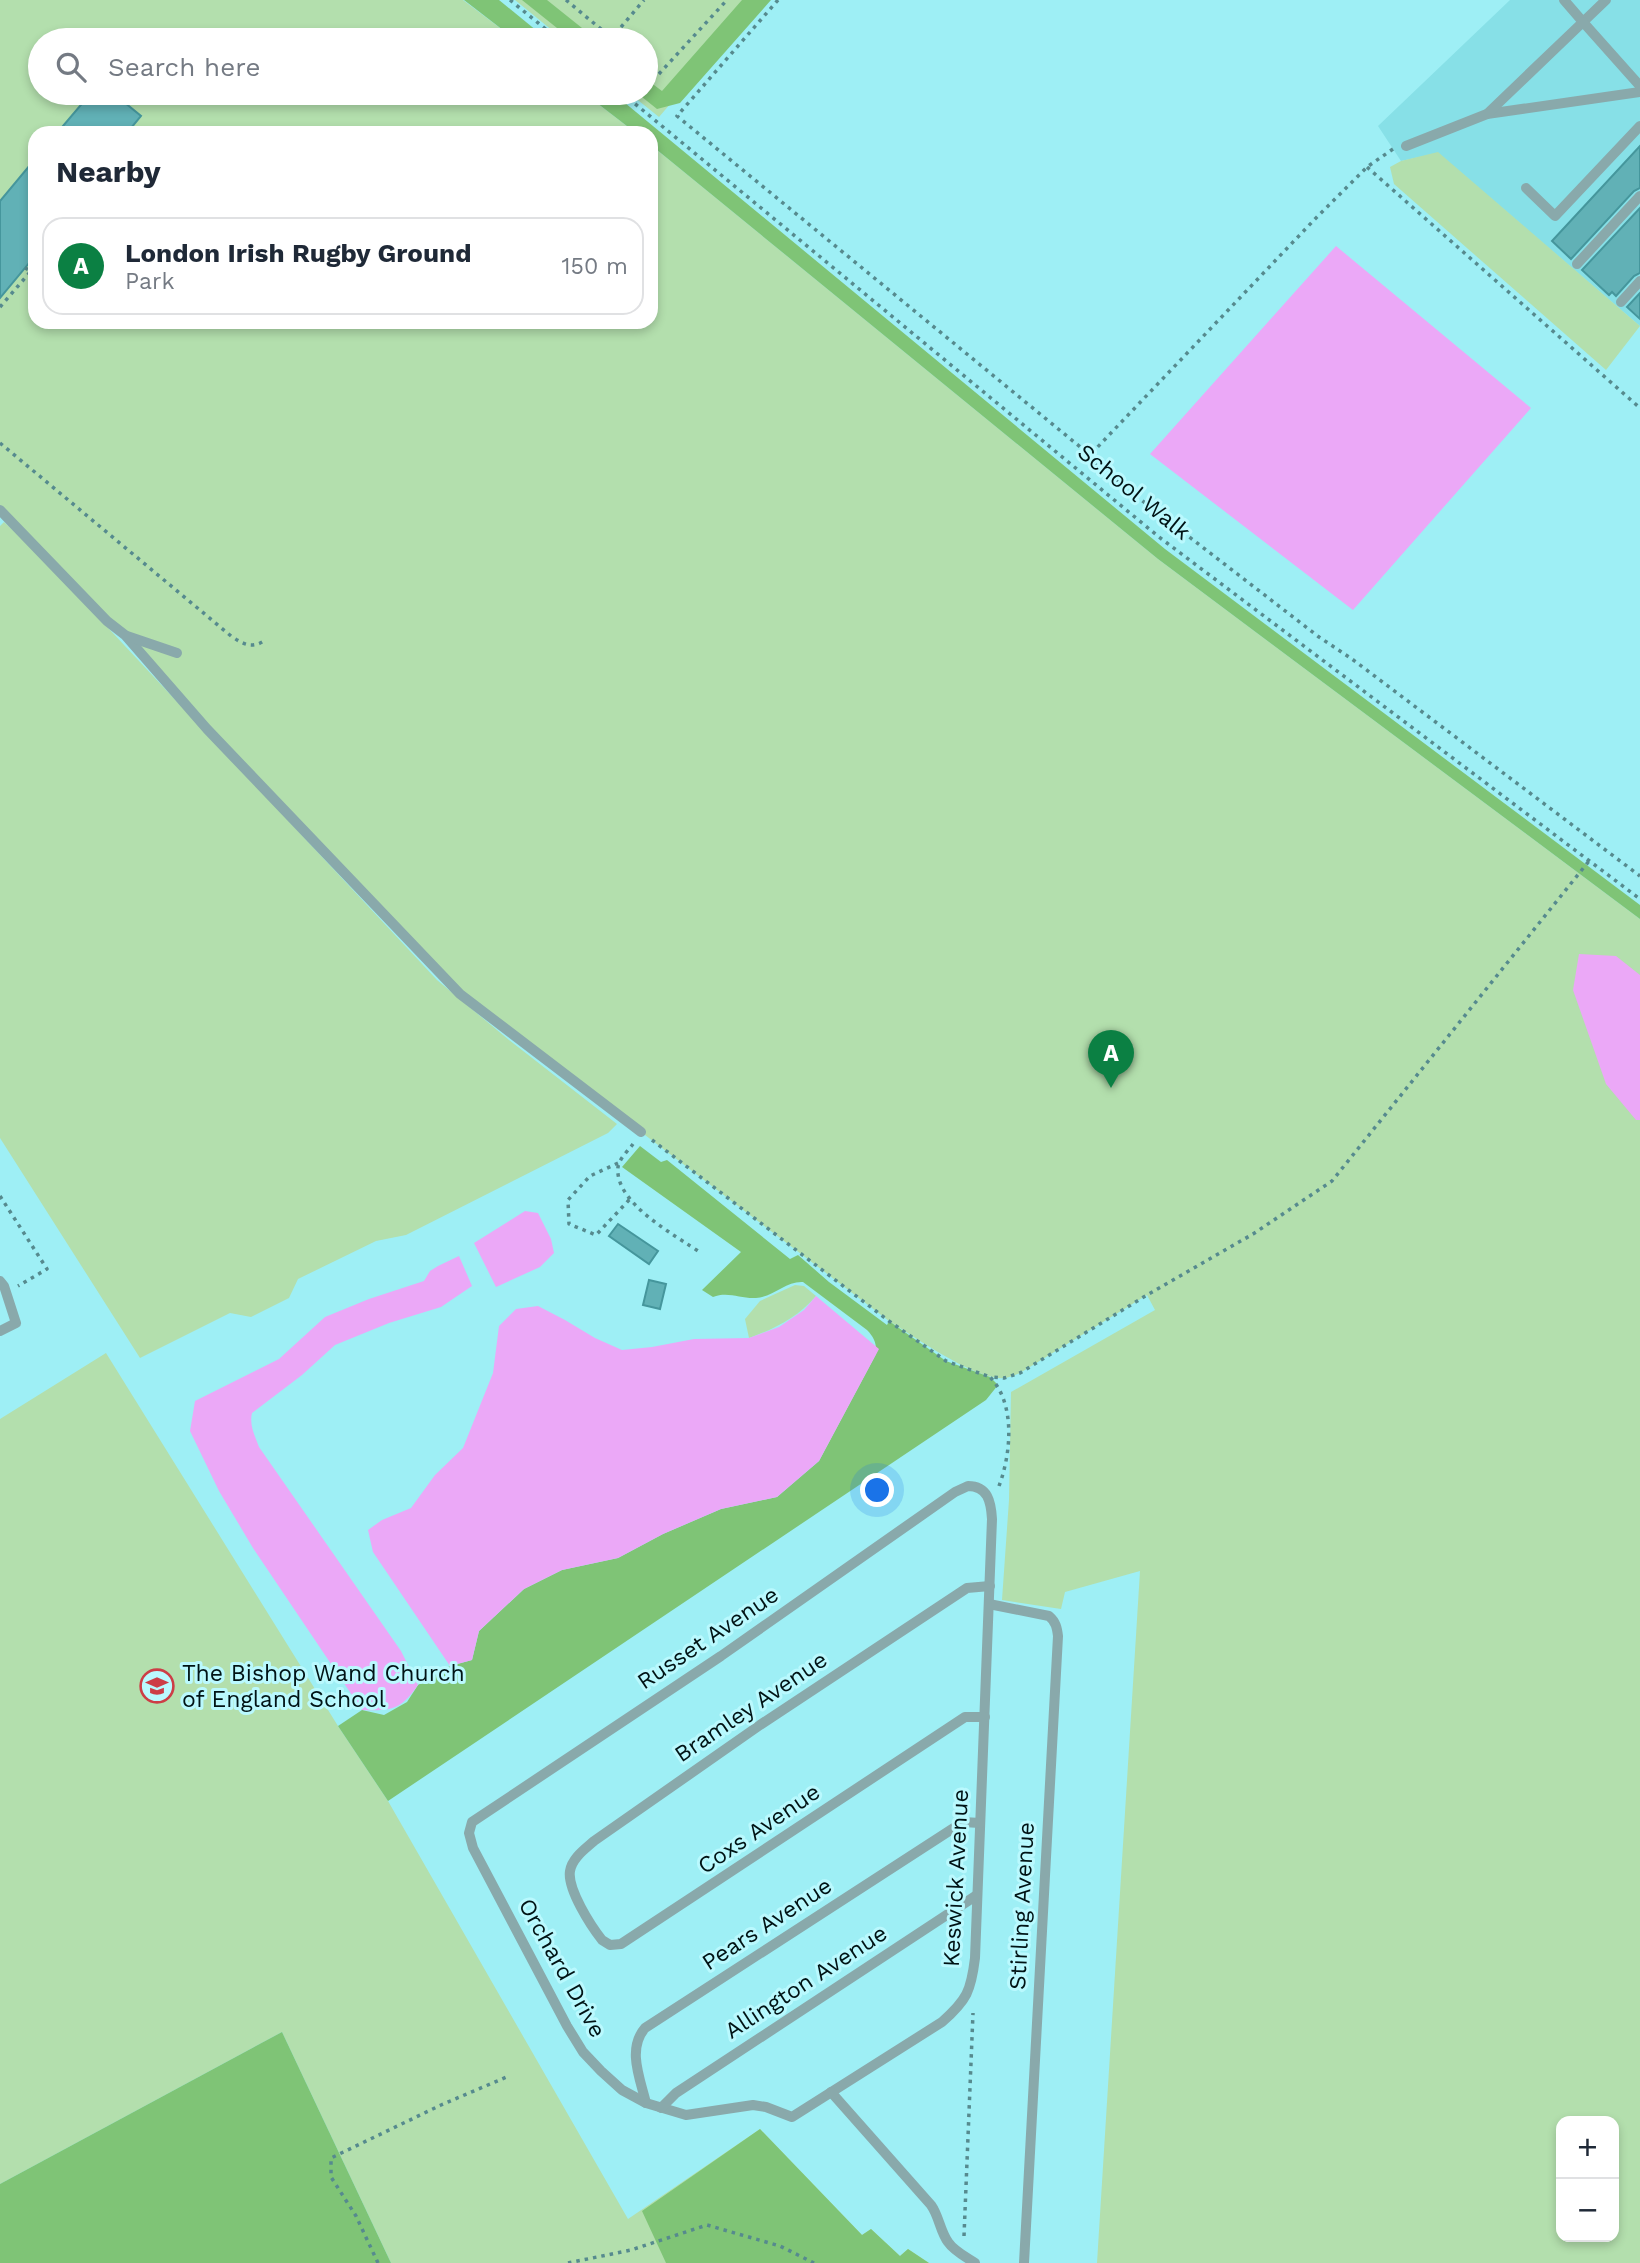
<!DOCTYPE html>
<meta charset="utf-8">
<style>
:root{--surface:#fff;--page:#f2f2f3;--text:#1f2937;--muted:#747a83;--line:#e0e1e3;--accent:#0b8043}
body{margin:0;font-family:"Work Sans",sans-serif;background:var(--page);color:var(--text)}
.controls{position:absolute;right:21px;bottom:21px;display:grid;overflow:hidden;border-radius:14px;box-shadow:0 4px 10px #0003}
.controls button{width:63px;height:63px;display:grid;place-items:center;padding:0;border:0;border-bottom:2px solid var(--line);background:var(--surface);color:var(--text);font:35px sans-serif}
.you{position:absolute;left:878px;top:1491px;width:24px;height:24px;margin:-18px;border:5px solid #fff;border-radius:50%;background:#1a73e8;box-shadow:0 0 0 10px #1a73e833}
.badge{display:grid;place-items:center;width:46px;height:46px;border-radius:50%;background:var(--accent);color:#fff;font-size:23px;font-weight:700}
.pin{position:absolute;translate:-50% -58px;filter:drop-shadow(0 2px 4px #0008)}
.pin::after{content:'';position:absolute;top:37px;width:24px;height:21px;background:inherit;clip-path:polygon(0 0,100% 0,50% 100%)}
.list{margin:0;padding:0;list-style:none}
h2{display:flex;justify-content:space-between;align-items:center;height:91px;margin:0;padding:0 28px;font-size:30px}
h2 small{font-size:23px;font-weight:400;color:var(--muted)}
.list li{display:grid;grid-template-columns:46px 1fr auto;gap:21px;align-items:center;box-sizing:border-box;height:98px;margin:0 14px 14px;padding:0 14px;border:2px solid var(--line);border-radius:21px}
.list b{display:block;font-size:26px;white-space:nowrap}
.list p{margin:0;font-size:23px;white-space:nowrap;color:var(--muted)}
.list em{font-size:23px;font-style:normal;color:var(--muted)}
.icon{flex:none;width:38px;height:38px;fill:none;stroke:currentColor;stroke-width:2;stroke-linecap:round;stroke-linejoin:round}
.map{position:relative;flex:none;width:1640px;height:2263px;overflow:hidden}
.search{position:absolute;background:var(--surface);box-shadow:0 4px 10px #0003;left:28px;top:28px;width:630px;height:77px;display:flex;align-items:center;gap:18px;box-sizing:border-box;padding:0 24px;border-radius:38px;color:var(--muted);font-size:26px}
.panel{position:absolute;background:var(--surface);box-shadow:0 4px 10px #0003;left:28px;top:126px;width:630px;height:203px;border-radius:21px}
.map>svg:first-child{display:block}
</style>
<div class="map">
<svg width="1640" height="2263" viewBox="0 0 1640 2263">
<rect width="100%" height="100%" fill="#9eeff5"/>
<!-- built -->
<polygon fill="#87e0e7" points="1510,0 1640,0 1640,326 1438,153 1401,161 1378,126"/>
<!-- green -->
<g fill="#b3dfad" fill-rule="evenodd">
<path d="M 0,0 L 463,0 L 516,40 L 40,40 L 40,93 L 584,93 L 636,133 L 35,133 L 35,322 L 651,322 L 651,145 L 1158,559 L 1640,919 L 1640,2263 L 1097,2263 L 1140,1571 L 1065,1592 L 1061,1609 L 1002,1600 L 1009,1500 L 1011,1392 L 1155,1310 L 1147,1295 L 1020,1373 C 1015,1375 1009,1378 1004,1378 C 977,1381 913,1336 889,1321 L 460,994 L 0,510 ZM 1561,2121 L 1614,2121 L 1614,2237 L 1561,2237 Z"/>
<polygon points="515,0 759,0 659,117 629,93 646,93 646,40 564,40"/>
<polygon points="1438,152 1640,326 1606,370 1394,184 1390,167 1401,161"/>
<polygon points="4,522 40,555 437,980 509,1040 617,1124 608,1133 406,1235 376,1241 298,1279 289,1298 251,1317 230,1313 140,1358 0,1138 0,526"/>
<path d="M 795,1285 L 804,1286 L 816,1296 C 797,1318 776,1328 749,1338 L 745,1319 L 760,1301 Z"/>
<polygon points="106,1353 338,1726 388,1801 628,2219 760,2129 862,2235 871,2229 900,2256 908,2249 929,2263 391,2263 282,2032 0,2184 0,1419"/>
</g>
<!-- forest -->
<g fill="#7fc476">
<polygon points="464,0 499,0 548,40 516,40"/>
<polygon points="522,0 547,0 597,40 572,40"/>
<polygon points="742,0 771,0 680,103 657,109 637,93 646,93 646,79 662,91"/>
<polygon points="584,93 613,93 1165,549 1640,905 1640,919 1158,559 651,145 651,133 636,133"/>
<path d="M 640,1146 L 661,1162 L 667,1160 L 790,1259 L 798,1255 L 829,1282 L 887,1325 L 889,1321 L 946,1361 L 990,1377 L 998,1385 L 986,1400 L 388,1801 L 338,1726 L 362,1710 L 384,1715 L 407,1702 L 418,1685 L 450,1666 L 472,1660 L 479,1631 L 524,1589 L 562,1570 L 618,1558 L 663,1534 L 721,1509 L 777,1497 L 819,1461 L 876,1354 C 877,1344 874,1337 867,1330 L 803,1282 C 786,1281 773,1297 756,1298 C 741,1299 728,1291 713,1297 L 702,1290 L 741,1252 L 622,1167 Z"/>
<polygon points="282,2032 391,2263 0,2263 0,2184"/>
<polygon points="760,2129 862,2235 871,2229 900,2256 908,2249 929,2263 666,2263 642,2211"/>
</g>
<!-- water -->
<g fill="#eba8f7">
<polygon points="1336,246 1531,408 1353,610 1150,454"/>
<polygon points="1579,954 1616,956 1640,975 1640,1120 1636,1120 1606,1084 1573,990"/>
<polygon points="525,1211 538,1213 551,1239 554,1253 540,1267 496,1287 474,1243"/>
<path d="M 459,1256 L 472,1286 L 441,1307 L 389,1323 L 335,1345 L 302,1375 L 252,1413 C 249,1425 255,1436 259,1447 L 401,1651 L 418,1685 C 401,1710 391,1711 362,1710 L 253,1548 L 219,1491 L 190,1431 L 195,1401 L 279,1359 L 325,1317 L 369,1299 L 424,1281 L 430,1271 L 438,1266 Z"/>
<polygon points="816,1296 879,1349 819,1461 777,1497 721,1509 663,1534 618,1558 562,1570 524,1589 479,1631 472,1660 450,1666 373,1552 368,1530 382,1520 411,1508 435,1475 463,1448 493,1373 499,1326 516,1309 538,1306 565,1320 595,1338 622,1350 652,1347 694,1339 749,1338 779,1327 804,1310"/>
</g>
<!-- building -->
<g fill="#61b1b6" stroke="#45969c" stroke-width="2">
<polygon points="91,93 113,93 141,116 127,133 57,133"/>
<polygon points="1640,146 1640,188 1634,191 1571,259 1552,241"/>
<polygon points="35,159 35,256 0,298 0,201"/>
<polygon points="1640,208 1640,273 1634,276 1616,296 1612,292 1609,295 1582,270"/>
<polygon points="1640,293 1640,319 1627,307"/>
<polygon points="618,1224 658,1251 649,1264 609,1236"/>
<polygon points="649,1280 666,1284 660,1309 643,1305"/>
</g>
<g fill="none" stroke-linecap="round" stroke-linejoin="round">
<!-- path -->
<g stroke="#568a8e" stroke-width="3.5" stroke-dasharray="3.5 5" stroke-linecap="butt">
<polyline points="510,0 559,40"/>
<polyline points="566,0 614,40"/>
<polyline points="778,0 677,116 1090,455"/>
<polyline points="610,40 644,0"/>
<polyline points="646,67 657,76 727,0"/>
<polyline points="622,93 1159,537 1640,899"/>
<polyline points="1393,149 1367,167 1315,219 1090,455 1096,465 1319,637 1352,659 1640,876"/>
<polyline points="1367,167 1640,408"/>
<polyline points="0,307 31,271 25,268"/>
<path d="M 0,443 L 231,636 C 243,644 251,649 264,641"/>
<polyline points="652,1140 889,1321 946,1361 990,1377"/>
<path d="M 633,1144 C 628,1151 619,1159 618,1167 C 614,1203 675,1235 701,1253"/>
<polyline points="618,1163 590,1176 568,1200 569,1224 596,1235 630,1199"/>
<polyline points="0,1196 47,1269 18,1286"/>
<path d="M 999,1486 C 1011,1454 1016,1404 990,1377 L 1004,1378 L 1020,1373 L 1147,1295 L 1253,1234 L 1332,1181 L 1589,861"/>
<polyline points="964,2236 973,2013"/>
<polyline points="378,2263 356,2216 331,2177 331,2158 441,2105 509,2076"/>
<polyline points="568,2263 631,2250 707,2225 780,2246 814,2263"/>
</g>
<!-- lane -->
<g stroke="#89a9ab" stroke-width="10">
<polyline points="1564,0 1583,22 1606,0"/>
<polyline points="1487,114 1640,92"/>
<polyline points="1406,146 1487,114 1583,22 1640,86"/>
<polyline points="1526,188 1555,216 1640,126"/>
<polyline points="1577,264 1640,196"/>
<polyline points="1621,302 1640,281"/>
<polyline points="0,510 107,621 125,635 207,729 460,994 641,1132"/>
<polyline points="127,636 177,653"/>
<polyline points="0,1281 4,1286 16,1323 0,1331"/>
<path d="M 968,1486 C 988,1486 991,1502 992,1519 L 975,1958 C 971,1991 967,2000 942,2022 L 792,2117 L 766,2107 L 753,2105 L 686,2115 L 646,2103 L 622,2090 L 601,2071 L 583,2052 L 567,2026 L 473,1848 L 469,1833 L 472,1822 L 721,1656 L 955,1492 Z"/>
<path d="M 989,1604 L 1049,1616 C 1056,1622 1057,1628 1058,1636 L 1024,2263"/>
<path d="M 985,1717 L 965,1717 L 621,1944 L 610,1945 L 602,1940 C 591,1926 567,1889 570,1871 C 572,1858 585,1849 594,1841 L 760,1725 L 967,1588 L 990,1586"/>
<path d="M 831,2092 L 931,2205 C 939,2216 940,2231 948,2242 C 954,2251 966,2257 975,2263"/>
<path d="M 646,2103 C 640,2078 627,2049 645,2028 L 963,1822 L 980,1823"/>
<polyline points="661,2108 676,2093 977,1895"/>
</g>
</g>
<!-- icons -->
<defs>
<symbol id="school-ring" viewBox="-11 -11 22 22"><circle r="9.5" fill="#baf9fe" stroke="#cd3d46" stroke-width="1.5"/><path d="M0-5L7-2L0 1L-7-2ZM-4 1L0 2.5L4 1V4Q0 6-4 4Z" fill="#cd3d46"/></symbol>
</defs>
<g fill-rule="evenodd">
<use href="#school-ring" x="138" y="1667" width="38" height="38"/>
</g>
<g text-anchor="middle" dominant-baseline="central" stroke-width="6" stroke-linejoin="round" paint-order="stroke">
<!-- street labels -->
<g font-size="23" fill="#001315" stroke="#baf9fe">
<text transform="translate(1134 492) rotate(39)">School Walk</text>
<text transform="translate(708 1638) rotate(-34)">Russet Avenue</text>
<text transform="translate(751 1707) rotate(-34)">Bramley Avenue</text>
<text transform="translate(759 1829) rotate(-34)">Coxs Avenue</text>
<text transform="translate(956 1878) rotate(-87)">Keswick Avenue</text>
<text transform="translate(1022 1906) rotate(-87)">Stirling Avenue</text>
<text transform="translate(767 1924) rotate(-33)">Pears Avenue</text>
<text transform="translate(562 1968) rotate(61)">Orchard Drive</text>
<text transform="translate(806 1982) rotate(-33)">Allington Avenue</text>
</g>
<!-- poi labels -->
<g font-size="23" fill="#001315" stroke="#baf9fe" text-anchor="start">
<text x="182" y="1673">The Bishop Wand Church<tspan x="182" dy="26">of England School</tspan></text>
</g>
</g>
</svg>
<div class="controls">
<button>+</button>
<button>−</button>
</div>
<div class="you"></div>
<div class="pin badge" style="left:1111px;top:1088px">A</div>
<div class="search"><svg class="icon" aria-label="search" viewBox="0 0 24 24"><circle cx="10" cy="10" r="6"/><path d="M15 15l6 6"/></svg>Search here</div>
<section class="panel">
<h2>Nearby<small></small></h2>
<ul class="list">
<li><span class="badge">A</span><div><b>London Irish Rugby Ground</b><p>Park</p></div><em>150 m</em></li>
</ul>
</section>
</div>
